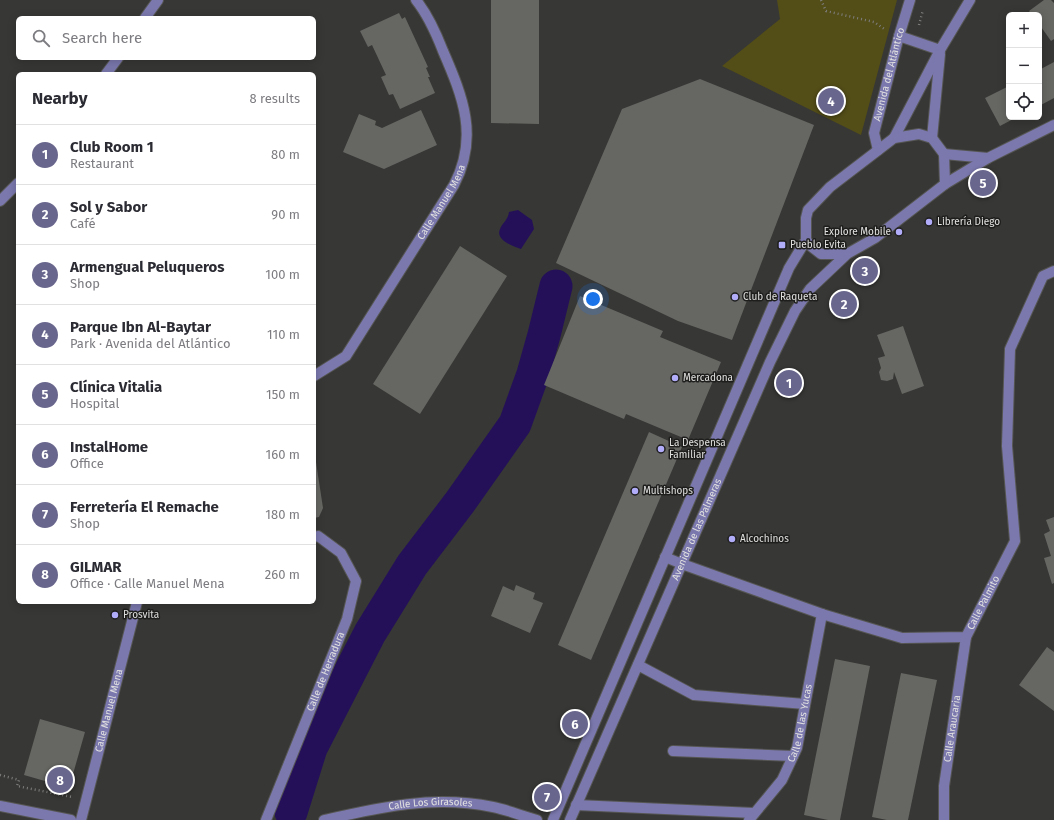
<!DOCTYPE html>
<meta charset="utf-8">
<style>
:root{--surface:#fff;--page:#f7f7f7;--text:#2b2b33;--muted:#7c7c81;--line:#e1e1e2;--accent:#68668c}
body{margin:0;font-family:"Fira Sans",sans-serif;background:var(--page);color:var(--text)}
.controls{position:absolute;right:12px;top:12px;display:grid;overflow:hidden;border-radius:6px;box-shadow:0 2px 10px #0003}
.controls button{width:36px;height:36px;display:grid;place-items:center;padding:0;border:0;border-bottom:1px solid var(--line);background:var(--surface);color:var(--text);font:20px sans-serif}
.you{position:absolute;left:593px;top:299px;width:14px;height:14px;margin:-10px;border:3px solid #fff;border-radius:50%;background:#1a73e8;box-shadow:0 0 0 6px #1a73e833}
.badge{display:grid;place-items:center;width:26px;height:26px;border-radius:50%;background:var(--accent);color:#fff;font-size:13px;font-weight:700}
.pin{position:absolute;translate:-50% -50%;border:2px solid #fff;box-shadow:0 1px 4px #0006}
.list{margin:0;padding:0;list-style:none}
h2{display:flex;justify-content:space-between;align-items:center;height:52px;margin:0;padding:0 16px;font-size:17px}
h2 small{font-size:13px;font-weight:400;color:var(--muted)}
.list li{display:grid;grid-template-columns:26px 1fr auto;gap:12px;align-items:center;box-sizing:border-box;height:60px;padding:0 16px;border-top:1px solid var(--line)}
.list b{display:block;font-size:15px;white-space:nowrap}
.list p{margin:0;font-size:13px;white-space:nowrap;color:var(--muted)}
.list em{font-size:13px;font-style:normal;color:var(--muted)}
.icon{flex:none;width:22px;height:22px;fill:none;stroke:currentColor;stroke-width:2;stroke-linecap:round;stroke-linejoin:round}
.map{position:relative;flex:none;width:1054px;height:820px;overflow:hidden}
.search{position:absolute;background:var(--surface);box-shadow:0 2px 10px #0003;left:16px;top:16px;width:300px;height:44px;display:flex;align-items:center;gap:10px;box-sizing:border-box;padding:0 14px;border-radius:6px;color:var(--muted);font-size:15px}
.panel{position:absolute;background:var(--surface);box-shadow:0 2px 10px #0003;left:16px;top:72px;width:300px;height:532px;border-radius:6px}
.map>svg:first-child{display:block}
</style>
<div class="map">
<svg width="1054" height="820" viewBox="0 0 1054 820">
<rect width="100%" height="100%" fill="#373735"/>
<!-- green -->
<polygon fill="#534d18" points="777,0 897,0 861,135 722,66 780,19"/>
<!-- water -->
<path fill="#241059" d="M 518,210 L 532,220 L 534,229 L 521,249 C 513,246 495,240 500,229 C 503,222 508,220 509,212 Z"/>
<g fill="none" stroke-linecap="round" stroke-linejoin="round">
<!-- river -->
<polyline stroke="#241059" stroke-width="33" points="291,812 311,748 370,633 412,565 460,502 515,424 533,374 544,335 556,286"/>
</g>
<!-- building -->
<g fill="#666663">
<polygon points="491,0 539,0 539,124 491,123"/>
<polygon points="1044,0 1051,0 1054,3 1054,39 1051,41 1039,24 1039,15 1032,15 1029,11"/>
<polygon points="399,13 402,19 405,17 428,67 426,68 430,77 428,77 435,93 400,109 393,94 389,95 381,77 386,75 372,45 368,47 360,31"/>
<polygon points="1054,62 1054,98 1039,106 1039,70"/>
<polygon points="700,79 814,125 732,340 678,321 556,263 622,109"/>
<polygon points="1009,86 1009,117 1017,117 1000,126 985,98"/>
<polygon points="421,110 437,145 384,169 343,152 359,114 376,121 375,125 382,128"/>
<polygon points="460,246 507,276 420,414 373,384"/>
<polygon points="580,296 663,331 660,337 721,362 688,440 626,414 624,419 544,385"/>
<polygon points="903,326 924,386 902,394 894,372 893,379 887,381 881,380 879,372 881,368 878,358 885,356 877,335"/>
<polygon points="649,432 682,447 591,660 558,645"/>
<polygon points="314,449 323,508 319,517 314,518"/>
<polygon points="1054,517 1054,583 1052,584 1044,558 1051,556 1044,534 1050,531 1046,520"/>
<polygon points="516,585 535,593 533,599 543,603 530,633 491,616 503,586 514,591"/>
<polygon points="1047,647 1054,652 1054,711 1019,685"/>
<polygon points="835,659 870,666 840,820 828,820 804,815"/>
<polygon points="901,673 937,680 908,820 887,820 872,817"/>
<polygon points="40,719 85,732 69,788 24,775"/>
</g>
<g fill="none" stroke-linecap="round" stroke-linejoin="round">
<defs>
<g id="minor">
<polyline points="145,18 158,0"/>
<polyline points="899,36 940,50"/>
<polyline points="106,74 118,58"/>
<polyline points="894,138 940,50 970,0"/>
<polyline points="932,138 940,54"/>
<path id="s1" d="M 878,150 L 874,133 L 899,36 L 910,0"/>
<polyline points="944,154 988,158"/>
<polyline points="945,184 988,158 1054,125"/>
<polyline points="0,201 18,183"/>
<path id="s2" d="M 314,376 L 346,356 L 454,185 C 479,137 463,97 443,51 C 436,33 428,15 416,0"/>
<path id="s3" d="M 665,557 L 682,564 L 822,614 L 902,638 L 966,637 L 1015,541 L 1007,446 L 1010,349 L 1043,276 L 1054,271"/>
<polyline points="638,665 694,695 805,704"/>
<polyline points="673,751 793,756"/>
<polyline points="576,805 754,813"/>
<polyline points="0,806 71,820"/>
<path id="s4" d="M 81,820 L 137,602"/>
<path id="s5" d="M 266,820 L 347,619 L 356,581 L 341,553 L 318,536 L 314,537"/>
<path id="s6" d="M 324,820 C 381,807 434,795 493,807 C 508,810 522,816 537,820"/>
<polyline points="553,820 789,268 806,240"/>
<path id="s7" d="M 570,820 L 770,362 L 795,311 L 810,289 L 847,254 L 875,238 L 945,184 L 944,154 L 932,138 L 919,134 L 894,138 L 830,187 L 808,210 L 806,218 L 806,240 L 812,247 L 821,254 L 847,254"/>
<path id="s8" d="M 749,820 L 782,780 L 797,748 L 822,614"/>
<path id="s9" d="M 944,820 L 944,786 L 966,637"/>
</g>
</defs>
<!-- minor casing -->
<use href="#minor" stroke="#565654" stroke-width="12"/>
<!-- path -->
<g stroke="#7f7f7e" stroke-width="2.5" stroke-dasharray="1 3" stroke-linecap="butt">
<polyline points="821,0 826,11 874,22 886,30"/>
<polyline points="919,25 923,10"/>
<polyline points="0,775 19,780 17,786 72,797"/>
</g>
<!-- minor -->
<use href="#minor" stroke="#7b78ae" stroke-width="10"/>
</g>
<!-- markers -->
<g fill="#b2adf9" stroke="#1e1e1d" stroke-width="1.5">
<circle cx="929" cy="222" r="4"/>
<circle cx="899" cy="232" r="4"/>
<rect x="778" y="241" width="8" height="8" rx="2"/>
<circle cx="735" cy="297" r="4"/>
<circle cx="675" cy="378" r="4"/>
<circle cx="661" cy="449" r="4"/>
<circle cx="635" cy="491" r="4"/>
<circle cx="732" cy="539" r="4"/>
<circle cx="115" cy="615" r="4"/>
</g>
<g text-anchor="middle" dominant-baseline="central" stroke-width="3" stroke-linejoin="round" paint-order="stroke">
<!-- street labels -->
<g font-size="10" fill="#e1e1e0" stroke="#1e1e1d">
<text stroke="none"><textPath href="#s1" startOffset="78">Avenida del Atlántico</textPath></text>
<text stroke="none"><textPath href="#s2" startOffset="219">Calle Manuel Mena</textPath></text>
<text stroke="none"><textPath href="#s7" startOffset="317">Avenida de las Palmeras</textPath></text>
<text stroke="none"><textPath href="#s3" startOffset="353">Calle Palmito</textPath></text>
<text stroke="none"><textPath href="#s5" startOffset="160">Calle de Herradura</textPath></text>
<text stroke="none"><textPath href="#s4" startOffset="113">Calle Manuel Mena</textPath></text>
<text stroke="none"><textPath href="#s8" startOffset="112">Calle de las Yucas</textPath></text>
<text stroke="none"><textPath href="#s9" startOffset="92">Calle Araucaria</textPath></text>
<text stroke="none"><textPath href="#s6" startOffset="108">Calle Los Girasoles</textPath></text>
</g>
<!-- poi labels -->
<g font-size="10" fill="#e1e1e0" stroke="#1e1e1d" text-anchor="start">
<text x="937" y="222">Librería Diego</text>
<text x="891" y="232" text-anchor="end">Explore Mobile</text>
<text x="790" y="245">Pueblo Evita</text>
<text x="743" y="297">Club de Raqueta</text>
<text x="683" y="378">Mercadona</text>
<text x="669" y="443">La Despensa<tspan x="669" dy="12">Familiar</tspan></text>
<text x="643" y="491">Multishops</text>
<text x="740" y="539">Alcochinos</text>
<text x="123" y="615">Prosvita</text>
</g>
</g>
</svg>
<div class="controls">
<button>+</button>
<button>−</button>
<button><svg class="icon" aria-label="locate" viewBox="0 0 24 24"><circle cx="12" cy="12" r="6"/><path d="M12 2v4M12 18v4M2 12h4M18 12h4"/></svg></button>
</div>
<div class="you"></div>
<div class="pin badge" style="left:789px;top:383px">1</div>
<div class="pin badge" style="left:844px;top:304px">2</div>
<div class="pin badge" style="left:865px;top:271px">3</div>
<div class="pin badge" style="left:831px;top:101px">4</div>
<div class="pin badge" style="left:983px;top:183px">5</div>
<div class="pin badge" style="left:575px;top:724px">6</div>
<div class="pin badge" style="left:547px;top:797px">7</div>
<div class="pin badge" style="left:60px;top:780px">8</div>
<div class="search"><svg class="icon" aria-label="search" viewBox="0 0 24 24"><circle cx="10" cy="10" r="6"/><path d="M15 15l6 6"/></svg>Search here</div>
<section class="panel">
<h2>Nearby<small>8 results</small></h2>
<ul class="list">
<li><span class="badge">1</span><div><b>Club Room 1</b><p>Restaurant</p></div><em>80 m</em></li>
<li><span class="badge">2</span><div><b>Sol y Sabor</b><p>Café</p></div><em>90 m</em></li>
<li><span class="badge">3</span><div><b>Armengual Peluqueros</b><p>Shop</p></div><em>100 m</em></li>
<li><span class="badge">4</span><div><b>Parque Ibn Al-Baytar</b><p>Park · Avenida del Atlántico</p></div><em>110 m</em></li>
<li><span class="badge">5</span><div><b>Clínica Vitalia</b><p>Hospital</p></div><em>150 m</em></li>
<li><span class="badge">6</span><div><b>InstalHome</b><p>Office</p></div><em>160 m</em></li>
<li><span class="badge">7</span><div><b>Ferretería El Remache</b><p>Shop</p></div><em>180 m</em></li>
<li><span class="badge">8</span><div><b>GILMAR</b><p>Office · Calle Manuel Mena</p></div><em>260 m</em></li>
</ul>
</section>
</div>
